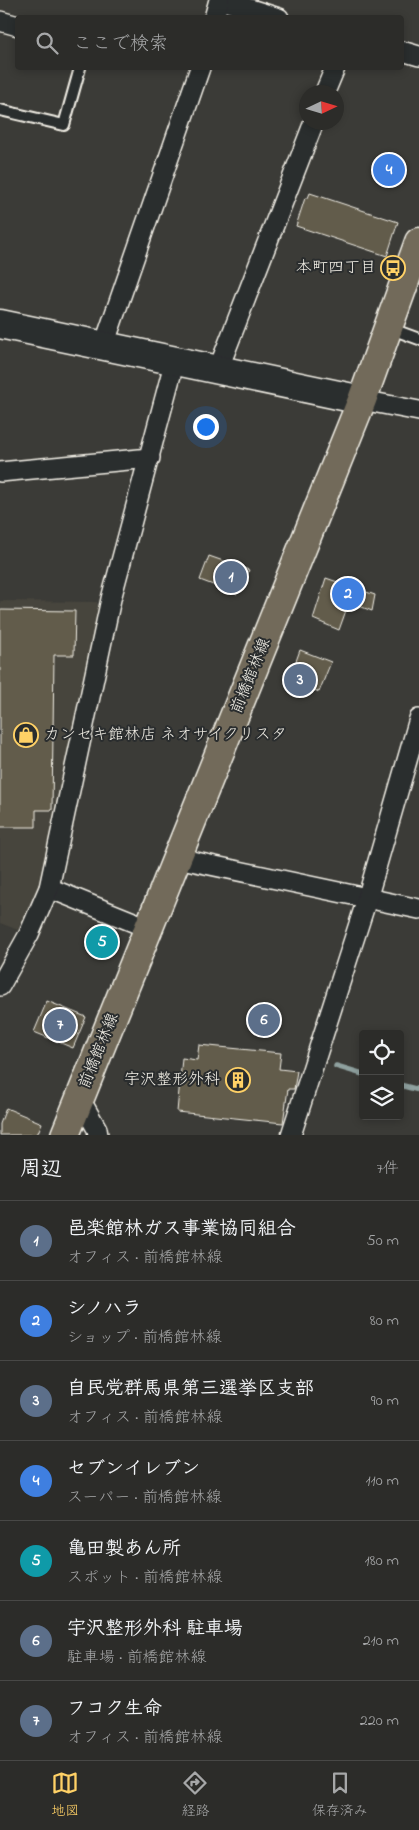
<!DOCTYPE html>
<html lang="ja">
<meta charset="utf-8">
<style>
:root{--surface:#2c2c29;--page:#383835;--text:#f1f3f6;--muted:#a6a7a8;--line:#484846;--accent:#ffd166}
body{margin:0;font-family:"Indie Flower","Klee One",sans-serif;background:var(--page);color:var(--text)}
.controls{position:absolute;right:15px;bottom:15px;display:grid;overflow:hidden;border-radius:5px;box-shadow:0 2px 8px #0003}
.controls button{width:45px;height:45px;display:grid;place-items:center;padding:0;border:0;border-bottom:1px solid var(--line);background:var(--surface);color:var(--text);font:25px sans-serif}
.compass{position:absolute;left:299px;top:85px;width:45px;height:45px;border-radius:50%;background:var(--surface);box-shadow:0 2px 8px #0003;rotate:86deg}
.you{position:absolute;left:205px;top:426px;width:18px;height:18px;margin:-12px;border:4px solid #fff;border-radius:50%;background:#1a73e8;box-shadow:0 0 0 8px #1a73e833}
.badge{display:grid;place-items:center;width:32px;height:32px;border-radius:50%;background:var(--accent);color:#fff;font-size:16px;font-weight:700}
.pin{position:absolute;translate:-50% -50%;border:2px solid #fff;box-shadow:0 1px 5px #0006}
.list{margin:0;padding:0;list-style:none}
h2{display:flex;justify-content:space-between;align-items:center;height:65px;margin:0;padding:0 20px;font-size:21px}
h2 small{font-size:16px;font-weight:400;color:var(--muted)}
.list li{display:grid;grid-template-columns:32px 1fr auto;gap:15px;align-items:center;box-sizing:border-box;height:80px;padding:0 20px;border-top:1px solid var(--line)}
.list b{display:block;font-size:19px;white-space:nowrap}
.list p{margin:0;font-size:16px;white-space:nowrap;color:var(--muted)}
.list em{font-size:16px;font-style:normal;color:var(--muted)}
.icon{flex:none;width:28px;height:28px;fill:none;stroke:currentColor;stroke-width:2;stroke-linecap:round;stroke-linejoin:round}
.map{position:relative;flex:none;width:419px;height:1135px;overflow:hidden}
.search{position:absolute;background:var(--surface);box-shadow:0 2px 8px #0003;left:15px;right:15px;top:15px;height:55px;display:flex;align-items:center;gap:12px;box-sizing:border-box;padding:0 18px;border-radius:5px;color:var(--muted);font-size:19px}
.sheet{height:625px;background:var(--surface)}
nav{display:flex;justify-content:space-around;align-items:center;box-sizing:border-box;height:70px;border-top:1px solid var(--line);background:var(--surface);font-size:14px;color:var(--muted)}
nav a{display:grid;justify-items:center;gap:2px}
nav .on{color:var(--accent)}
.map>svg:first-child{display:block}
</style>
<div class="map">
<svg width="419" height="1135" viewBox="0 0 419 1135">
<rect width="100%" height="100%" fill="#3b3b37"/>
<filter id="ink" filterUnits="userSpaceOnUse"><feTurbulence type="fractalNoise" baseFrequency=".02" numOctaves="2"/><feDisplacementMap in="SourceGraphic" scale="10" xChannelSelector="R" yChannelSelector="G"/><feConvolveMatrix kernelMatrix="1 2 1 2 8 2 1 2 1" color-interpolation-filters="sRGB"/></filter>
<g filter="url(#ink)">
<!-- built -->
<polygon fill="#47453d" points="0,601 97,602 100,611 39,885 18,930 0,923"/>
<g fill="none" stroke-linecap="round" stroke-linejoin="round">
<!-- stream -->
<g stroke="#8fa19f" stroke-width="5.5">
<polyline points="336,1066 363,1074"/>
<polyline points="400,1085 419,1090"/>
</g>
</g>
<!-- building -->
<g fill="#625c4b" stroke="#f4f1e8">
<polygon points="310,193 398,222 387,256 296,226 305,198 308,198"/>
<polygon points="209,556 249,570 237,594 200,580"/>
<polygon points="326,578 375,595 372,611 349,602 339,630 313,619"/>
<polygon points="0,610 75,611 74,655 54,655 52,810 36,810 36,827 0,827"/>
<polygon points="300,650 331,662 319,692 286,678 291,664 295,664"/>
<polygon points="97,926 116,934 107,958 87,950"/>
<polygon points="47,1001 86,1017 73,1048 34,1032"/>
<polygon points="199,1045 281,1053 279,1069 297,1071 294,1089 288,1089 283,1123 177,1112 182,1058 197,1060"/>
<polygon points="6,1108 42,1123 37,1135 0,1135 0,1124"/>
</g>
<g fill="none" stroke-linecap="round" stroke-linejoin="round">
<defs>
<g id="lane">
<polyline points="0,110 64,125 80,68"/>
<polyline points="389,328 419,339"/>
</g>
<g id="street">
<polyline points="221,0 279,18"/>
<polyline points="214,18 219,0"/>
<polyline points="0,21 18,26"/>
<polyline points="402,51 419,56"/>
<polyline points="325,92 335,68"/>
<polyline points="104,345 200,68"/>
<polyline points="218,370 314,122"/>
<polyline points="362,400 419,411"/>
<polyline points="0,472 150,458"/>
<polyline points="177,858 419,909"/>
<polyline points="49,888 148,928"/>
<polyline points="0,986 29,934 49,888 111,599 175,360"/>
<polyline points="80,1099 97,1129 98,1135"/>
<polyline points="291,1135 367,899 419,719"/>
</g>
<polyline id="secondary" points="0,324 362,400"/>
<polyline id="primary" points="65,1135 362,400 419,242"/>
</defs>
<!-- lane casing -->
<use href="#lane" stroke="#f4f1e8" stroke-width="14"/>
<!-- street casing -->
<use href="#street" stroke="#f4f1e8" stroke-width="22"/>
<!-- secondary casing -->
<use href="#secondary" stroke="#f4f1e8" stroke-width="31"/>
<!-- primary casing -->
<use href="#primary" stroke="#f4f1e8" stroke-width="31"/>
<!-- lane -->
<use href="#lane" stroke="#2a2d2e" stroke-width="10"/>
<!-- street -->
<use href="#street" stroke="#2a2d2e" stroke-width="19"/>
<!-- secondary -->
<use href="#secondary" stroke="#2a2d2e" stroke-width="28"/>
<!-- primary -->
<use href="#primary" stroke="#726b5a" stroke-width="28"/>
</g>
</g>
<!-- icons -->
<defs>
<symbol id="bus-ring" viewBox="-11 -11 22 22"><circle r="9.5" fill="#2a2d2e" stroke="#ffd166" stroke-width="1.5"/><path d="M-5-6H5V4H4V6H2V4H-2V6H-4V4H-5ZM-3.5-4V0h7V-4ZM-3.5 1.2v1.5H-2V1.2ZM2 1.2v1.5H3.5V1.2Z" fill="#ffd166"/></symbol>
<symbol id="shop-ring" viewBox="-11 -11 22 22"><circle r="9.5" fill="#2a2d2e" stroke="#ffd166" stroke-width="1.5"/><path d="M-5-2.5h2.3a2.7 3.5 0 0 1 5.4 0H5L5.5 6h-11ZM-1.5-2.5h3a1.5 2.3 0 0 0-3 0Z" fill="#ffd166"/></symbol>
<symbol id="building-ring" viewBox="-11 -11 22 22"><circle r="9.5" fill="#2a2d2e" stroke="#ffd166" stroke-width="1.5"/><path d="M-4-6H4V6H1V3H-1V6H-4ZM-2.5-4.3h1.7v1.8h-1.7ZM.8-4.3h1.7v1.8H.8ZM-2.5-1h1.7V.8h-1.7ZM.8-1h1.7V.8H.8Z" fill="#ffd166"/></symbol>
</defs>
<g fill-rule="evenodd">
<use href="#bus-ring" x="379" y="254" width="28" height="28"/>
<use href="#shop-ring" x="12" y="721" width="28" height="28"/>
<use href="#building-ring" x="224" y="1066" width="28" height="28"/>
</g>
<g text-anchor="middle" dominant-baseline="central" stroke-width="4" stroke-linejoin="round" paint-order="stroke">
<!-- poi labels -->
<g font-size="16" fill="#f4f1e8" stroke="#2a2d2e" text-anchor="end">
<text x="376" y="268">本町四丁目</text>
<text x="44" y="735" text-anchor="start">カンセキ館林店 ネオサイクリスタ</text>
<text x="220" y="1080">宇沢整形外科</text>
</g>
<!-- street labels -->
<g font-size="16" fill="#f4f1e8" stroke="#2a2d2e">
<text transform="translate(251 676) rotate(-68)">前橋館林線</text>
<text transform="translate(99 1051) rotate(-68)">前橋館林線</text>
</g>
</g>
</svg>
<div class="controls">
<button><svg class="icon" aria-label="locate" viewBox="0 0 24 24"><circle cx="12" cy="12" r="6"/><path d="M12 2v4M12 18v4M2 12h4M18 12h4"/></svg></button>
<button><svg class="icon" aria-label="layers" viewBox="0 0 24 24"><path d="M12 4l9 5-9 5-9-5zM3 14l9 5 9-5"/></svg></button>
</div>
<svg class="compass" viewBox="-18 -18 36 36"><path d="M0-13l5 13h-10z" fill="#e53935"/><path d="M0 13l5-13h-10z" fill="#a6a7a8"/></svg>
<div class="you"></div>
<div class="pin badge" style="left:231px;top:577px;background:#5c6f8a">1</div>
<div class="pin badge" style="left:348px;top:594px;background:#3f7fe0">2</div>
<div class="pin badge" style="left:300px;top:680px;background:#5c6f8a">3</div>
<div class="pin badge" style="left:389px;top:170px;background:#3f7fe0">4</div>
<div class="pin badge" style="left:102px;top:942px;background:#0f9aa8">5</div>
<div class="pin badge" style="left:264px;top:1020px;background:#5c6f8a">6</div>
<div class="pin badge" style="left:60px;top:1025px;background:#5c6f8a">7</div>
<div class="search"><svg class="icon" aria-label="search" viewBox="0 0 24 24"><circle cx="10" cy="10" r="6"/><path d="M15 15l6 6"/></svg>ここで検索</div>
</div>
<section class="sheet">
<h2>周辺<small>7件</small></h2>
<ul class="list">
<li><span class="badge" style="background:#5c6f8a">1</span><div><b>邑楽館林ガス事業協同組合</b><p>オフィス · 前橋館林線</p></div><em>50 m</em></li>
<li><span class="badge" style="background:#3f7fe0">2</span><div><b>シノハラ</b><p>ショップ · 前橋館林線</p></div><em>80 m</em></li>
<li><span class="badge" style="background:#5c6f8a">3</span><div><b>自民党群馬県第三選挙区支部</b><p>オフィス · 前橋館林線</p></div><em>90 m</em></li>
<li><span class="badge" style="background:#3f7fe0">4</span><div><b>セブンイレブン</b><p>スーパー · 前橋館林線</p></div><em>110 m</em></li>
<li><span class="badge" style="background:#0f9aa8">5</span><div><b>亀田製あん所</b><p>スポット · 前橋館林線</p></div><em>180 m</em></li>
<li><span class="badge" style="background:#5c6f8a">6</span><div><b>宇沢整形外科 駐車場</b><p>駐車場 · 前橋館林線</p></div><em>210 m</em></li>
<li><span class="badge" style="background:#5c6f8a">7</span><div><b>フコク生命</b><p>オフィス · 前橋館林線</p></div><em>220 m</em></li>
</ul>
</section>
<nav>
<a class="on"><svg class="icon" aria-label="map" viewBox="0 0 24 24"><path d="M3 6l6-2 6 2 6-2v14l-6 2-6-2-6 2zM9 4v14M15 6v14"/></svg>地図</a>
<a><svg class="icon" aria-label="directions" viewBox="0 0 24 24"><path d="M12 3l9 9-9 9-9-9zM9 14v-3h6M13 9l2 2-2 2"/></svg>経路</a>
<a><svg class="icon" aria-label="saved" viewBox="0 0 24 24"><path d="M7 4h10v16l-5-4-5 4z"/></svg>保存済み</a>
</nav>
